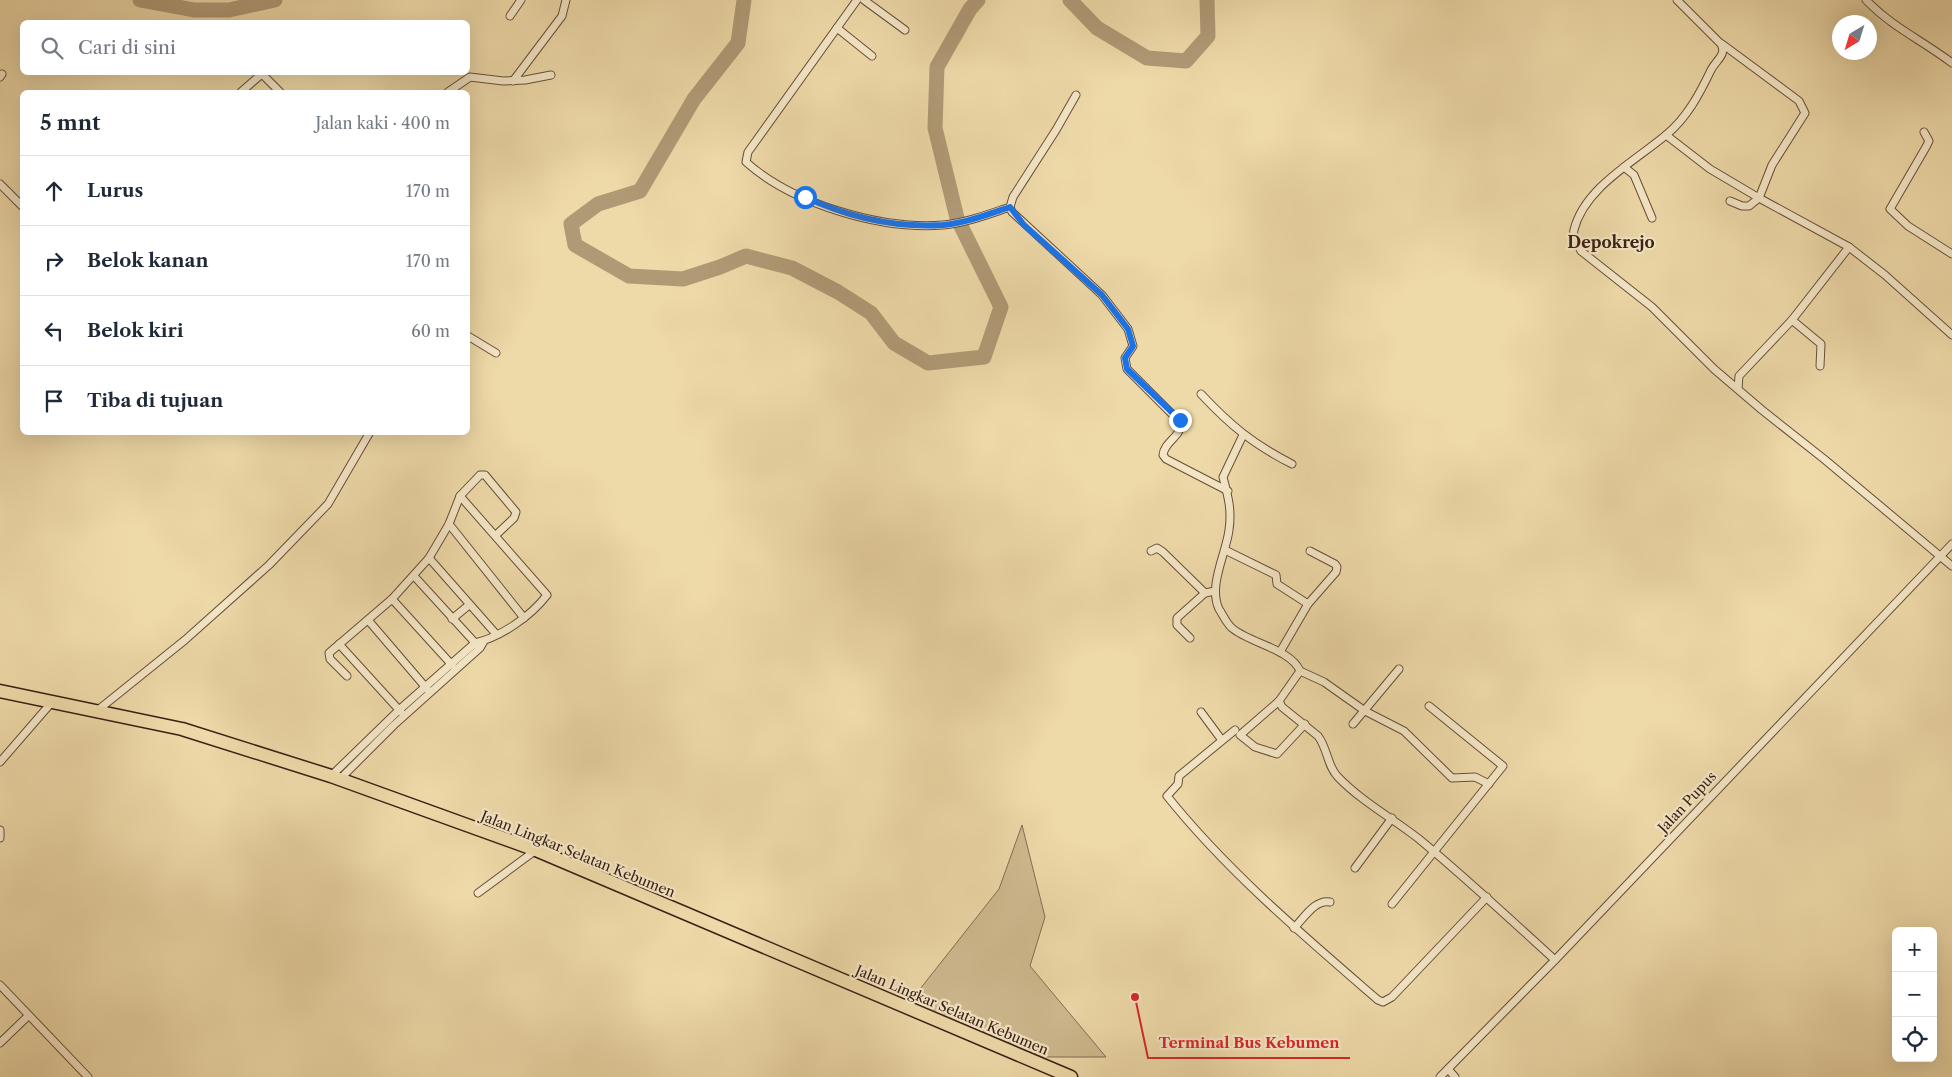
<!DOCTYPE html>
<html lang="id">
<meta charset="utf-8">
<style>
:root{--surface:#fff;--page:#f6f6f7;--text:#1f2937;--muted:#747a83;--line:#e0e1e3}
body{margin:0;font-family:"Libre Caslon Text",serif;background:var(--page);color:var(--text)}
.controls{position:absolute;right:15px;bottom:15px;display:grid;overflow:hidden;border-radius:8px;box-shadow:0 5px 20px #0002}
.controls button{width:45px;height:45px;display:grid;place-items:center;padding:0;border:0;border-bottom:1px solid var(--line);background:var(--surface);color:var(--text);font:25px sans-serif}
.compass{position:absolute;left:1832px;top:15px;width:45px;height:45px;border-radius:50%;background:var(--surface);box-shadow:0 5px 20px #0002;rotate:218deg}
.stop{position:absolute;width:15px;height:15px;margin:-11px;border:4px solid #1a73e8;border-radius:50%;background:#fff}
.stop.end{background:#1a73e8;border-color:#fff;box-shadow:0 1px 5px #0008}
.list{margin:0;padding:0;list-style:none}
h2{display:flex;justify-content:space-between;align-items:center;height:65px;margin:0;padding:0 20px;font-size:21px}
h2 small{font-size:16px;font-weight:400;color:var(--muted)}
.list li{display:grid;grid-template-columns:32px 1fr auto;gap:15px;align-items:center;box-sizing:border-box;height:70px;padding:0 20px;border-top:1px solid var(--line)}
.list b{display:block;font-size:19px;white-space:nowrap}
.list em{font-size:16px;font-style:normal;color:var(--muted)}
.icon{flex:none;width:28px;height:28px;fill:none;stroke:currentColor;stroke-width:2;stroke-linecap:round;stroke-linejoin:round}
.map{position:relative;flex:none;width:1952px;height:1077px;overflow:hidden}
.search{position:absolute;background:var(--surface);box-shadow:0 5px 20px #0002;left:20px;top:20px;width:450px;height:55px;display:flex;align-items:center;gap:12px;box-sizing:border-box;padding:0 18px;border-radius:8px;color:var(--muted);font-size:19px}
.panel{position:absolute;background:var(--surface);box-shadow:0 5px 20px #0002;left:20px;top:90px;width:450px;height:345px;border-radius:8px}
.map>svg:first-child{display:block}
</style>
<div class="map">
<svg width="1952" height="1077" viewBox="0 0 1952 1077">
<rect width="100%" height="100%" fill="#eed9a8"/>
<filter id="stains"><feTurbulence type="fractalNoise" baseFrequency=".004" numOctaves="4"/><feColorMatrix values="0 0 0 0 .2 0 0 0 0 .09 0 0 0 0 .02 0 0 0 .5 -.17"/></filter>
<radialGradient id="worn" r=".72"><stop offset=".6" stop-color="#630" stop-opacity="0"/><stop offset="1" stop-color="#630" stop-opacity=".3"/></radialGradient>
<!-- green -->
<polygon fill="#cfba8f" stroke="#846d52" points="1022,825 1045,917 1030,966 1106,1057 1017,1057 905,1008 999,889"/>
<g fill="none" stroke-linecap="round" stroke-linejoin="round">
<!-- river -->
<g stroke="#b09a76" stroke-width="15">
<polyline points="140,0 194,10 229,10 275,0"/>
<polyline points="744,0 738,43 694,99 640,191 598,204 571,224 575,245 629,276 683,279 720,267 746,256 792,268 838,292 871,313 894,343 928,363 984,357 1001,307 957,218 935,128 937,67 970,9 978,0"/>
<polyline points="1070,0 1097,28 1147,58 1186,61 1208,36 1207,0"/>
</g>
<defs>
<g id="street">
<path d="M 857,0 L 748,152 L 746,162 C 793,204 881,230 943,225 C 966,223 989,214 1010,207"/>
<polyline points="864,0 905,30"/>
<path d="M 1677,0 L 1721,44 C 1727,55 1716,60 1711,70 C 1700,93 1687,118 1666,135 C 1635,161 1584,188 1574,230 C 1572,237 1578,244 1581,251 L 1652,307 L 1714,369 L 1762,410 L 1824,459 L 1952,566"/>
<path d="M 1866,0 C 1893,28 1922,40 1952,63"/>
<polyline points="510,16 521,0"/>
<polyline points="837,28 872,56"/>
<polyline points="1722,44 1799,101 1805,113 1772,165 1759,198 1749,206 1742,206 1730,201"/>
<polyline points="262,74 280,92"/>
<polyline points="0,77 2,74"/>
<polyline points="513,81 562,16 566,0"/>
<polyline points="241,92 264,72"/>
<polyline points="448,92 470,77 503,81 525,80 551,75"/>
<path d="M 1076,95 L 1056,130 L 1013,197 L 1010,207 L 1012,212 L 1102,295 L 1128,329 L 1133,346 L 1125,358 L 1127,369 L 1181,423 C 1181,437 1164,442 1163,455 L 1166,459 L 1228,491"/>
<polyline points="1924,132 1929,141 1926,147 1890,209 1908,226 1952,254"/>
<polyline points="1666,135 1710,169 1759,198 1849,247 1885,275 1952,335"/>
<polyline points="1624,167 1634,175 1652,218"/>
<polyline points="0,184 22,206"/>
<polyline points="1792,320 1821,344 1820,366"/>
<polyline points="468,336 496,353"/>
<polyline points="1738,389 1739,376 1792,320 1849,247"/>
<path d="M 1201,394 C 1231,426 1253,444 1292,464"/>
<path d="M 1243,435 L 1223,477 C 1228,496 1232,510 1229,530 C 1226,554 1208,586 1219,609 C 1223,615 1227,624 1232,628 C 1249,643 1291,649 1300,671 L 1279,701 L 1240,735 L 1255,747 L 1277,754 L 1305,724"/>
<polyline points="449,524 524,618"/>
<polyline points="1225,550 1276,575 1277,584 1308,604"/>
<polyline points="1151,551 1157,548 1163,552 1205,593"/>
<polyline points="429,558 496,634"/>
<polyline points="414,576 478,646"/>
<polyline points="392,599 452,665"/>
<polyline points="452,619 469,605"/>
<polyline points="368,620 428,690"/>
<polyline points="1190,638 1177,625 1177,618 1205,593 1215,591"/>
<polyline points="339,644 401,712"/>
<polyline points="1280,652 1308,604 1336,572 1337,567 1335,564 1310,551"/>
<polyline points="1300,671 1324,682 1365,711 1404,731 1452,778 1475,777 1489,784"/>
<polyline points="347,676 330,659 329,653 392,599 429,558 449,524 460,496 480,475 485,475 516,512 514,518 496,535"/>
<path d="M 1279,701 L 1282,707 L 1318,736 C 1328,749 1327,766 1338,777 C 1361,801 1392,818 1419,839 C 1466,878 1510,919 1555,960"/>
<polyline points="98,710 185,640 269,565 328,504 370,432"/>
<polyline points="1201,712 1221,739"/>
<polyline points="1353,724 1399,669"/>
<path d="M 1235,730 L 1179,776 L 1178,784 L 1167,796 C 1228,872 1304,936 1378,1000 L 1383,1002 L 1392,997 L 1487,897"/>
<polyline points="0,762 52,702"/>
<path d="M 331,776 L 399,710 L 475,643 C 501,637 531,616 547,595 L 460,496"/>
<polyline points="339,780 394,725 480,648 484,641"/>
<polyline points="0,830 0,838"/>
<polyline points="1355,868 1392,818"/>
<polyline points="478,893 536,850"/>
<polyline points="1392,904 1503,766 1429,706"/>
<path d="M 1294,928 C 1304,918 1315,899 1330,902"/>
<polyline points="0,985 88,1077"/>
<polyline points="0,1043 28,1016"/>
<polyline points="1448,1069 1455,1077"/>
<polyline points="1440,1077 1555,960 1952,544"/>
</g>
<polyline id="highway" points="0,691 182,729 331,776 536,850 1071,1077"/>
</defs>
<!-- street casing -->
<use href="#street" stroke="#664e3a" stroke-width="9"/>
<!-- highway casing -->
<use href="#highway" stroke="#392015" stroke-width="15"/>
<!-- street -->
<use href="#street" stroke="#f4e6c6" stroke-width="7"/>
<!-- highway -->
<use href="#highway" stroke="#eed9a8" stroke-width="12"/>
</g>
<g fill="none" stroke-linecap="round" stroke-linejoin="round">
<!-- route -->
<path stroke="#1a73e8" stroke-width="6" d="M 805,197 C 848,217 895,228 943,225 C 966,223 989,214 1010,207 L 1024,225 L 1102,295 L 1128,329 L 1133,346 L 1125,358 L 1127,369 L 1180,420"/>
</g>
<g text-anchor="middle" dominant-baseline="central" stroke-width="4.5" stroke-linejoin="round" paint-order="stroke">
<!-- street labels -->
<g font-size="14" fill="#392015" stroke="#f4e6c6">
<text transform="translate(1687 802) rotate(-47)">Jalan Pupus</text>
<text transform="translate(578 854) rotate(22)">Jalan Lingkar Selatan Kebumen</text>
<text transform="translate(952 1010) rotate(23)">Jalan Lingkar Selatan Kebumen</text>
</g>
<!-- quarter labels -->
<g font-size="16" font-weight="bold" fill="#392015" stroke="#f4e6c6">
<text x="1611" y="242">Depokrejo</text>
</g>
</g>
<!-- callouts -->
<path fill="none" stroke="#d62828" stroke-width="2" d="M1135 997L1148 1058H1350"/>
<circle fill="#d62828" stroke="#f4e6c6" stroke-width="2" cx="1135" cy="997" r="5"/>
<g font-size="15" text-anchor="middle" font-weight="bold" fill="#d62828" stroke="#f4e6c6" stroke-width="4.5" stroke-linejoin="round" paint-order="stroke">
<text x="1249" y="1048">Terminal Bus Kebumen</text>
</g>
<rect width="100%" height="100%" filter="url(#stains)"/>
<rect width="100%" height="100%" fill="url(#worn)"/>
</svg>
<div class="controls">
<button>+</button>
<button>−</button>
<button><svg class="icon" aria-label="locate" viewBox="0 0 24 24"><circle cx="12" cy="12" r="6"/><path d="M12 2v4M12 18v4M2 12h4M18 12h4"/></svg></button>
</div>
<svg class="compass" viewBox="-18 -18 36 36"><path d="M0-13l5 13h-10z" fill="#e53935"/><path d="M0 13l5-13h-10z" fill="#747a83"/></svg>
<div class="stop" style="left:805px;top:197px"></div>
<div class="stop end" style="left:1180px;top:420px"></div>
<div class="search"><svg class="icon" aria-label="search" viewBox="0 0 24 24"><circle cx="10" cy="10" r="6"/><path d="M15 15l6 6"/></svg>Cari di sini</div>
<section class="panel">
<h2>5 mnt<small>Jalan kaki · 400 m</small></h2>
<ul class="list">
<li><svg class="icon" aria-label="ahead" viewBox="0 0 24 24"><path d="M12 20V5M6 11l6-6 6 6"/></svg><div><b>Lurus</b></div><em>170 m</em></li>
<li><svg class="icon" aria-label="right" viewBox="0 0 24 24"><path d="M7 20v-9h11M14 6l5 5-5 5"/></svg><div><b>Belok kanan</b></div><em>170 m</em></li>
<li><svg class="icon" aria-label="left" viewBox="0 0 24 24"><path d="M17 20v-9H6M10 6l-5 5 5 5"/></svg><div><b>Belok kiri</b></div><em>60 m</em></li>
<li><svg class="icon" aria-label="arrive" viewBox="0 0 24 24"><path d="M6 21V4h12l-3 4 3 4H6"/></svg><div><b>Tiba di tujuan</b></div></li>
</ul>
</section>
</div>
